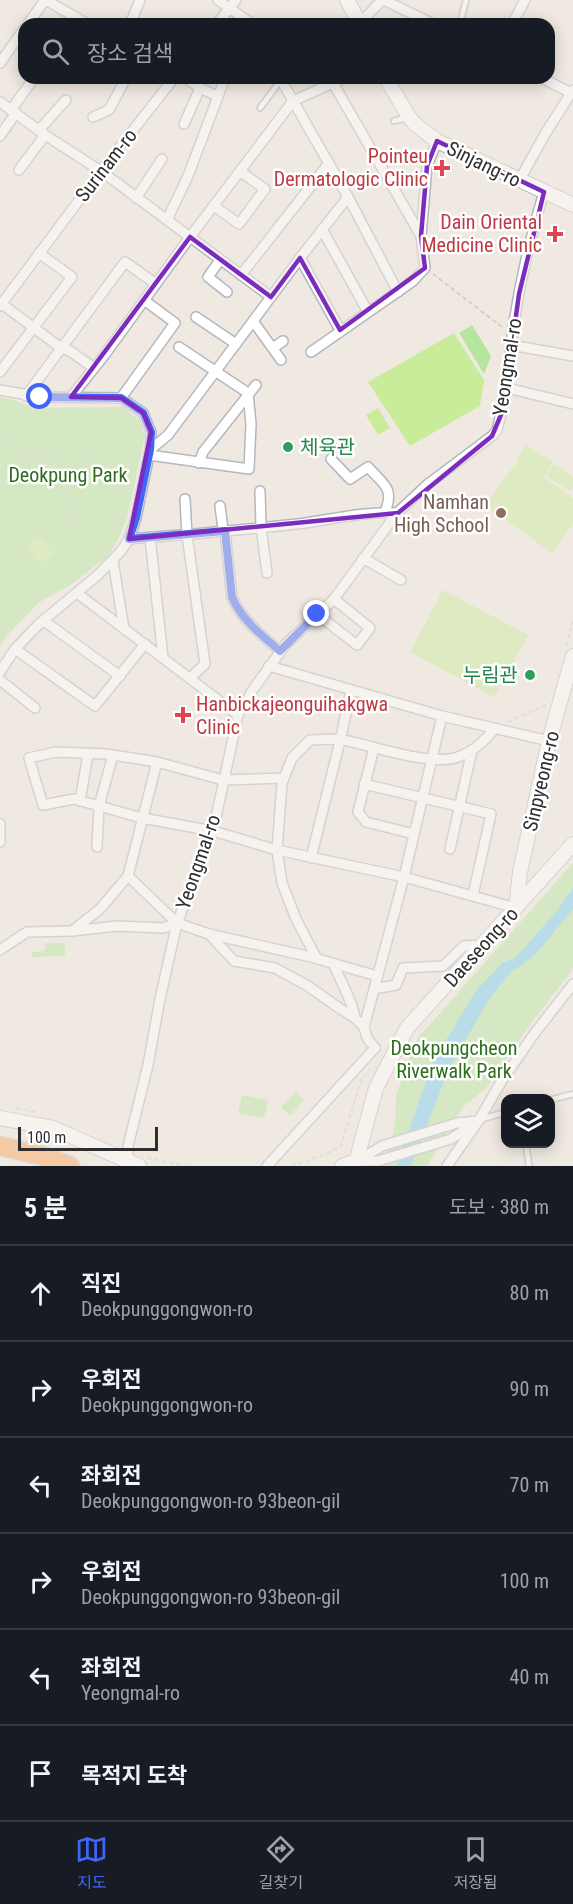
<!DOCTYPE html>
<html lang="ko">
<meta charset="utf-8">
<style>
:root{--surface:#171b24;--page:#242831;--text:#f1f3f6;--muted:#9ea1a6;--line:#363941;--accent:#4264fb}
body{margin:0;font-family:"Roboto Condensed","Noto Sans KR",sans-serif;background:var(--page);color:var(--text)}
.controls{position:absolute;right:18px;bottom:18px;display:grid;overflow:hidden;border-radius:12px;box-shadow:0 3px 15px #0003}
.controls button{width:54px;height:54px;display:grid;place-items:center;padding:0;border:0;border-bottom:2px solid var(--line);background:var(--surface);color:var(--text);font:30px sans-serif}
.scale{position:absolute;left:18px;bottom:15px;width:140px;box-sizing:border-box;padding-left:6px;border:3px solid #2e2e2e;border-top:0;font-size:16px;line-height:21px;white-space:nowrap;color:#2e2e2e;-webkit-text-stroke:4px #fff;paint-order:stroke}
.stop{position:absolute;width:18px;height:18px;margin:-14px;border:4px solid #4264fb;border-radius:50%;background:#fff}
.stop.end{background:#4264fb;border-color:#fff;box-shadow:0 2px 6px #0008}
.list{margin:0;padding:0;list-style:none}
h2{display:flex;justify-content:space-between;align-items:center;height:78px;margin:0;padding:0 24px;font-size:26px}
h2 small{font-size:20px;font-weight:400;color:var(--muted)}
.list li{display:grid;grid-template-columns:39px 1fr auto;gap:18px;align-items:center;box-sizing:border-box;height:96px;padding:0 24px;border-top:2px solid var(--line)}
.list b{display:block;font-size:22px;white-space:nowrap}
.list p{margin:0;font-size:20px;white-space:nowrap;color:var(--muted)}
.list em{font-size:20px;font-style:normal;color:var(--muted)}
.icon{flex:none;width:33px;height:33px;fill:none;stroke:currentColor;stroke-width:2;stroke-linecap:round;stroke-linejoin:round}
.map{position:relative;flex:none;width:573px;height:1166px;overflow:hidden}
.search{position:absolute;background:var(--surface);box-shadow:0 3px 15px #0003;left:18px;right:18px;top:18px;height:66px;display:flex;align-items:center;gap:15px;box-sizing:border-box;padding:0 21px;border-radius:18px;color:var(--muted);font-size:22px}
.sheet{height:654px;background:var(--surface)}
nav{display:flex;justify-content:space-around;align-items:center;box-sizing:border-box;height:84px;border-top:2px solid var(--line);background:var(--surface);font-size:16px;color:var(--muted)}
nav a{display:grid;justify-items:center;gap:3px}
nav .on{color:var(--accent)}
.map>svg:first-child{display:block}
</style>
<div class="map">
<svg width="573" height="1166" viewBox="0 0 573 1166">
<rect width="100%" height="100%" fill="#efe9e1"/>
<!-- green -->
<g fill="#b6e59e">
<polygon points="472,325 491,356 484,374 459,333"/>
<polygon points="0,396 36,408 123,407 139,420 145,435 127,519 115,545 106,558 70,585 38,603 5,638 0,647"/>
<polygon points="573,863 573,969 526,1030 486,1088 464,1106 427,1166 383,1166 395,1126 396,1095 417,1039"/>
<polygon points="45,943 65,943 65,956 32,957 32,952 45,951"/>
<polygon points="296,1092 304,1100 290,1116 281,1107"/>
<polygon points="242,1095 268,1100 264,1118 238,1113"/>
</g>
<!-- pitch -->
<g fill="#c9ec9a">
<polygon points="454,333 484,380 480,406 410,446 368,382"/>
<polygon points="378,408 390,428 378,435 366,415"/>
<polygon points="526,445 553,462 544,477 573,498 573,524 552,553 485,505 518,460 517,458"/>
<polygon points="554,464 573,477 573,486 570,491 546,476"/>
<polygon points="38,535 53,553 40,564 25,546"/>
<polygon points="443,590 528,635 494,697 410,652"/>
</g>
<!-- water -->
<polygon fill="#75cff0" points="573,888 573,909 536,954 510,973 486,1004 448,1071 411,1166 396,1166 433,1062 475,992 502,963 515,958 556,912"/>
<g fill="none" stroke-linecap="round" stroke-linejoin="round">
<defs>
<g id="lane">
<polyline points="460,24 466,0"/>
<polyline points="260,108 281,80"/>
<polyline points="394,121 406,118"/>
<polyline points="550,1100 573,1094"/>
<polyline points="482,1119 506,1112"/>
<polyline points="526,1144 529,1166"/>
</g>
<g id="street">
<polyline points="46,0 87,24"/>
<polyline points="218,0 252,24"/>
<polyline points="384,0 433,24"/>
<polyline points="358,21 366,17 382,0"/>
<polyline points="131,22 140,0"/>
<polyline points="28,24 45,0"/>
<polyline points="217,24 236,0"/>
<polyline points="512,24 525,0"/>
<polyline points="0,63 24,29"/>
<polyline points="186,78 200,88 217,96"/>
<polyline points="280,78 348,197 398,292"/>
<polyline points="542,78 573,94"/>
<polyline points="333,83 421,236"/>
<polyline points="0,102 45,135 101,171 271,297"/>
<polyline points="11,110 34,78"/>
<polyline points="93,117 109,110 126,78"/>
<polyline points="184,124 200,88"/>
<polyline points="39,130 66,100"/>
<polyline points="0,136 16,113"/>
<polyline points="19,170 45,135"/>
<polyline points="519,181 545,134 573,90"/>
<polyline points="136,198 162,159"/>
<polyline points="214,206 239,224 265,189 241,172"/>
<polyline points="167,220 188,176 225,78"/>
<polyline points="322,229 368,312"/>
<polyline points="300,258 340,330"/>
<polyline points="220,260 208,277 227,292"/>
<polyline points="241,275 329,163"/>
<polyline points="2,304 61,348 70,351 94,368"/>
<polyline points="0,306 101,171 174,78"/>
<polyline points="196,317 236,344"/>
<polyline points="253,321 281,360"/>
<polyline points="511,345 573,356"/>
<polyline points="179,347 248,393"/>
<polyline points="273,348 283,341"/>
<polyline points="311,352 413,281 425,268 421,236 427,166 437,141"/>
<polyline points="0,372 72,277 39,253"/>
<polyline points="507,388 573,404"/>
<polyline points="0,390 40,397 121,398 143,413 151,432 150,450 136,518 129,539 121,551 99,574 39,624 15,649 0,672"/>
<polyline points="26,396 125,262 156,284"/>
<polyline points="71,397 103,357 190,237 293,101 344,78"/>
<polyline points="121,398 175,323 144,300"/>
<polyline points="150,450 168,435 300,258 348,197"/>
<polyline points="149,455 249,469 251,424 248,393"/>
<path d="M 331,459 L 350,479 L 368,467 C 383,484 395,488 385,512"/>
<polyline points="199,463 203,452 256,385"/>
<polyline points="260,491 261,527 267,573"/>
<polyline points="185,499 187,535 205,664 190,678"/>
<path d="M 220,506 L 223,529 L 225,531 L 232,597 C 240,618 263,637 280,651"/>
<polyline points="150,537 163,658"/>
<path d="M 129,539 C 185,535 241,530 297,524 C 330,520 363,511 397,513"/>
<polyline points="363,558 401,580"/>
<polyline points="113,561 124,629"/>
<polyline points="77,593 238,715"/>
<polyline points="317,614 357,645 370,628 334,599"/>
<polyline points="44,621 120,676"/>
<polyline points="15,649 95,706 145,644"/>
<polyline points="269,666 442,716 549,741"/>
<polyline points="0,680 35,708"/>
<polyline points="374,748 358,812 366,822 414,834"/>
<polyline points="284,778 223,780 157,762 106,754 56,752 29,758 43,805 74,799 142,818 213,831 277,850 404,877 516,908"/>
<polyline points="364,784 491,814 473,895"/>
<polyline points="80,801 88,754"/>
<polyline points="0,824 0,842"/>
<polyline points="97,847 99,806 113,755"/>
<polyline points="450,849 472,750"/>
<polyline points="311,858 339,745 351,691"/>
<polyline points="128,876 177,923 209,934 311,957 377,976"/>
<polyline points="72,931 100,909 128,876 157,762"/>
<polyline points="209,934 234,961 275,968 308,986 339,1008 355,1018 364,1027"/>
<polyline points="0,950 27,932 72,931 117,926 163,928 177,923"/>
<path d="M 317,959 L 296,919 L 282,883 L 277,850 L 282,783 L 292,758 L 310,740 C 321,740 333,738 343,740 C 372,745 430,767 458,757 C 472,752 485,741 494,729"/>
<path d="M 334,964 C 340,982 352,998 355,1018"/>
<polyline points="374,989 396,985 403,968 443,966 464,946 483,945"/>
<polyline points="375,1048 367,1038 364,1027 404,877 442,716"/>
<polyline points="356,1161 378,1161 451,1139 475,1123"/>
<polyline points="357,1161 382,1146 457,1123 477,1121"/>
<path d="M 128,1164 L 128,1146 L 148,1065 L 160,999 L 177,923 L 213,831 L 238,715 L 254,688 L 286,644 L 334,599 L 397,513 L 428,484 L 492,436 L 497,430 C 507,394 509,358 514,322 C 521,278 531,234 544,192"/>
<polyline points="267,1166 375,1048"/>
<polyline points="447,1166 479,1120 501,1082 534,1034 573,984"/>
</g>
<g id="secondary">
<polyline points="347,0 360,24"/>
<polyline points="386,78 409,117 416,125 437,141 573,205"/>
<polyline points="516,908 520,872 549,741 573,656"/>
<polyline points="0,1118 53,1128 139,1166"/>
<polyline points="342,1166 356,1161"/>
<polyline points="355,1166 376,1088 407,1028 573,844"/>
</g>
<polyline id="highway" points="0,1146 43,1156 70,1166"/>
</defs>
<!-- lane casing -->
<use href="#lane" stroke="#b4b7c1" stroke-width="8"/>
<!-- street casing -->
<use href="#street" stroke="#b4b7c1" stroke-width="12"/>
<!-- secondary casing -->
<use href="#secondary" stroke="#b4b7c1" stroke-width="16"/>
<!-- highway casing -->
<use href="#highway" stroke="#c9c9c9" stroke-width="21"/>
<!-- path -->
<g stroke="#c9c9c9" stroke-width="1.5" stroke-dasharray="4.5 3" stroke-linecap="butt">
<polyline points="433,274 502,327"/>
<path d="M 0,449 C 14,442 20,448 30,456 L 44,457 L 89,479"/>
<polyline points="86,481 96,483 102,472 95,471"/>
<path d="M 72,521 L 60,507 L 69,497 L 67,492 C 73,483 86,482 93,474 L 94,446"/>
<polyline points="566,646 573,621"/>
<polyline points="508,722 548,704"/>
<polyline points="16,1108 35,1112"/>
<polyline points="147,1158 186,1166"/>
<polyline points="291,1166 326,1154 341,1146 360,1083 370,1069"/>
</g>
<!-- lane -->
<use href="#lane" stroke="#fff" stroke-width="4.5"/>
<!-- street -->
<use href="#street" stroke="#fff" stroke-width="9"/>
<!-- secondary -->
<use href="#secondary" stroke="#fff" stroke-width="14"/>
<!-- highway -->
<use href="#highway" stroke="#ffa35c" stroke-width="18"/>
</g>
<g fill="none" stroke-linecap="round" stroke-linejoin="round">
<!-- route -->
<path stroke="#4264fb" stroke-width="8" d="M 40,397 L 121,398 L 143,413 L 151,432 L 150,450 L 136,518 L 129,539 L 225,531 L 232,597 C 240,618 263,637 280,651 L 317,614"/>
</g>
<!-- marked area -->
<path d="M0 0H573V1166H0ZM 437,141 L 544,192 L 519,294 L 503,410 L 492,436 L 398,513 L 129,539 L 151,432 L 143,413 L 121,398 L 71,397 L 190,237 L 271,297 L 300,258 L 340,330 L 425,268 L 421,236 L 427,166 Z" fill="#efe9e1" fill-opacity=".55" fill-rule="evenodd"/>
<path fill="none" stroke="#7b2cbf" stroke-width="4.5" stroke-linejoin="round" d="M 437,141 L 544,192 L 519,294 L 503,410 L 492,436 L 398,513 L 129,539 L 151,432 L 143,413 L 121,398 L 71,397 L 190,237 L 271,297 L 300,258 L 340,330 L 425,268 L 421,236 L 427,166 Z"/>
<!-- markers -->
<g fill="#e0444e" stroke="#fff" stroke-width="2">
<path d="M439 159h6v6h6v6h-6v6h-6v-6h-6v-6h6z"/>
<path d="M552 225h6v6h6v6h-6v6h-6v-6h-6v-6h6z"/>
<path d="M180 706h6v6h6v6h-6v6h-6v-6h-6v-6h6z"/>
</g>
<g fill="#2e9e5b" stroke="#fff" stroke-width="2">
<circle cx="288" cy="447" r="6"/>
<circle cx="530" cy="675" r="6"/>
</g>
<circle fill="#8d6e63" stroke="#fff" stroke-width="2" cx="501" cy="513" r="6"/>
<g text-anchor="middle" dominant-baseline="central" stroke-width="5" stroke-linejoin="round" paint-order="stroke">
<!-- health labels -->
<g font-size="20" fill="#be3a42" stroke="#fff" text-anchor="end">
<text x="428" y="156">Pointeu<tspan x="428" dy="23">Dermatologic Clinic</tspan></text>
<text x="542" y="222">Dain Oriental<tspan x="542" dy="23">Medicine Clinic</tspan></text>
<text x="196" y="704" text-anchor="start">Hanbickajeonguihakgwa<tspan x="196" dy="23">Clinic</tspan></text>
</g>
<!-- street labels -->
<g font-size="20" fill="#2e2e2e" stroke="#fff">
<text transform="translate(484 164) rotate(26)">Sinjang-ro</text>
<text transform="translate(106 165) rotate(-52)">Surinam-ro</text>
<text transform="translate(507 367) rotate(-81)">Yeongmal-ro</text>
<text transform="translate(541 781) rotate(-77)">Sinpyeong-ro</text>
<text transform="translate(198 862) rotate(-71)">Yeongmal-ro</text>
<text transform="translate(481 947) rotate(-48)">Daeseong-ro</text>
</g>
<!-- leisure labels -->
<g font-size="20" fill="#27864d" stroke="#fff" text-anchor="start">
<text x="300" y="447">체육관</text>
<text x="518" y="675" text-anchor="end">누림관</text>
</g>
<!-- park labels -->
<g font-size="20" fill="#2c6e1b" stroke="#fff">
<text x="68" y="475">Deokpung Park</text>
<text x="454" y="1048">Deokpungcheon<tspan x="454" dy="23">Riverwalk Park</tspan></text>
</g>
<!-- education labels -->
<g font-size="20" fill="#785e54" stroke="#fff" text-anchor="end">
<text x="489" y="502">Namhan<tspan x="489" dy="23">High School</tspan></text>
</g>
</g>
</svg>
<div class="controls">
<button><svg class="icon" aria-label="layers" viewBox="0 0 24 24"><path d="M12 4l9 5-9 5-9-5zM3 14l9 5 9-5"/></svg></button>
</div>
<div class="scale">100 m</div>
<div class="stop" style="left:40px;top:397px"></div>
<div class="stop end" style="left:317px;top:614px"></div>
<div class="search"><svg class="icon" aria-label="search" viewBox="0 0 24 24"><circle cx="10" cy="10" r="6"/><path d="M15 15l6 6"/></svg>장소 검색</div>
</div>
<section class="sheet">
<h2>5 분<small>도보 · 380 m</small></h2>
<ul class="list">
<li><svg class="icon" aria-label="ahead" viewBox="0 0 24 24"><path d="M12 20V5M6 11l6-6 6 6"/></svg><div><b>직진</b><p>Deokpunggongwon-ro</p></div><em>80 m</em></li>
<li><svg class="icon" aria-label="right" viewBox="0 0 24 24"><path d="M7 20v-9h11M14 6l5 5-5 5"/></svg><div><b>우회전</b><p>Deokpunggongwon-ro</p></div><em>90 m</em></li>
<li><svg class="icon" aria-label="left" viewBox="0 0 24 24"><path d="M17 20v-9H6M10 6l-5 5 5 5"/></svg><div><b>좌회전</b><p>Deokpunggongwon-ro 93beon-gil</p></div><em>70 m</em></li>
<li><svg class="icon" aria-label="right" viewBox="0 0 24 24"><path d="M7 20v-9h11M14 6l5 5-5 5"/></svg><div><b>우회전</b><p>Deokpunggongwon-ro 93beon-gil</p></div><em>100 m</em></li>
<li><svg class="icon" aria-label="left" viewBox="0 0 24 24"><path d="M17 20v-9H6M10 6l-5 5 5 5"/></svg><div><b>좌회전</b><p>Yeongmal-ro</p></div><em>40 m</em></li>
<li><svg class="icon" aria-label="arrive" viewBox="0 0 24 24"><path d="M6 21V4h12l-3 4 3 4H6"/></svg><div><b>목적지 도착</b></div></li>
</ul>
</section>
<nav>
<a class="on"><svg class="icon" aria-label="map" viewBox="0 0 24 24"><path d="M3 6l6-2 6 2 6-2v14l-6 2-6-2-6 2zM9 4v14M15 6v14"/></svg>지도</a>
<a><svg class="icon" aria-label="directions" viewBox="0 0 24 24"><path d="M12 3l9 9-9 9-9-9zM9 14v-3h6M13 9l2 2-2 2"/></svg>길찾기</a>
<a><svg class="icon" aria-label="saved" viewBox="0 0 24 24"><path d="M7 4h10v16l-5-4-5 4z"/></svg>저장됨</a>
</nav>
